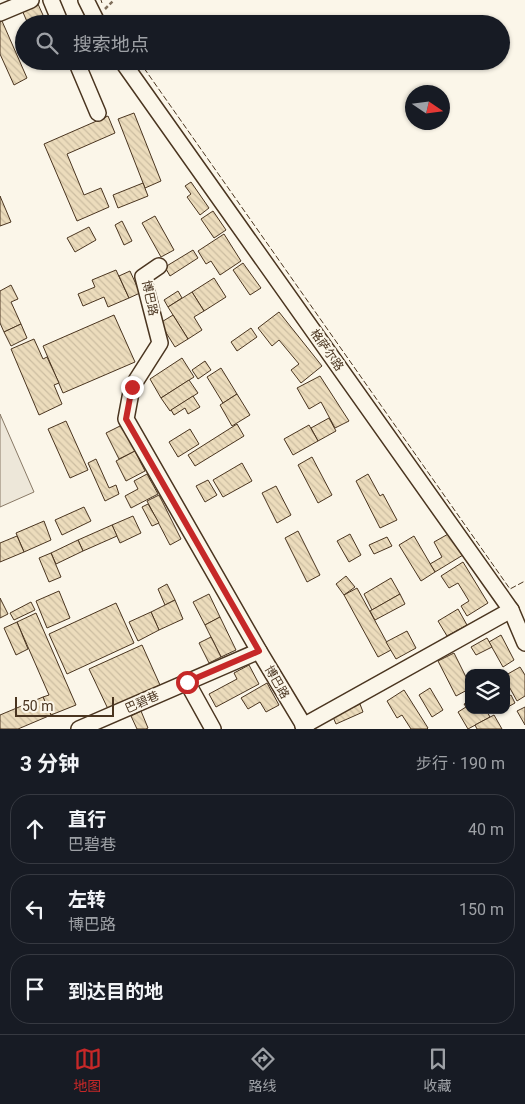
<!DOCTYPE html>
<html lang="zh">
<meta charset="utf-8">
<style>
:root{--surface:#171b24;--page:#20242c;--text:#f1f3f6;--muted:#9ea1a6;--line:#363941;--accent:#c62828}
body{margin:0;font-family:Roboto,"Noto Sans SC",sans-serif;background:var(--page);color:var(--text)}
.controls{position:absolute;right:15px;bottom:15px;display:grid;overflow:hidden;border-radius:10px;box-shadow:0 1px 4px #0004}
.controls button{width:45px;height:45px;display:grid;place-items:center;padding:0;border:0;border-bottom:1px solid var(--line);background:var(--surface);color:var(--text);font:25px sans-serif}
.compass{position:absolute;left:405px;top:85px;width:45px;height:45px;border-radius:50%;background:var(--surface);box-shadow:0 1px 4px #0004;rotate:103deg}
.scale{position:absolute;left:15px;bottom:12px;width:99px;box-sizing:border-box;padding-left:5px;border:2px solid #4a3520;border-top:0;font-size:14px;line-height:18px;white-space:nowrap;color:#4a3520;-webkit-text-stroke:4px #fbf6e9;paint-order:stroke}
.stop{position:absolute;width:15px;height:15px;margin:-11px;border:4px solid #c62828;border-radius:50%;background:#fff}
.stop.end{background:#c62828;border-color:#fff;box-shadow:0 1px 5px #0008}
.list{margin:0;padding:0;list-style:none}
h2{display:flex;justify-content:space-between;align-items:center;height:65px;margin:0;padding:0 20px;font-size:21px}
h2 small{font-size:16px;font-weight:400;color:var(--muted)}
.list li{display:grid;grid-template-columns:32px 1fr auto;gap:15px;align-items:center;box-sizing:border-box;height:70px;margin:0 10px 10px;padding:0 10px;border:1px solid var(--line);border-radius:20px}
.list b{display:block;font-size:19px;white-space:nowrap}
.list p{margin:0;font-size:16px;white-space:nowrap;color:var(--muted)}
.list em{font-size:16px;font-style:normal;color:var(--muted)}
.icon{flex:none;width:28px;height:28px;fill:none;stroke:currentColor;stroke-width:2;stroke-linecap:round;stroke-linejoin:round}
.map{position:relative;flex:none;width:525px;height:729px;overflow:hidden}
.search{position:absolute;background:var(--surface);box-shadow:0 1px 4px #0004;left:15px;right:15px;top:15px;height:55px;display:flex;align-items:center;gap:12px;box-sizing:border-box;padding:0 18px;border-radius:28px;color:var(--muted);font-size:19px}
.sheet{height:305px;background:var(--surface)}
nav{display:flex;justify-content:space-around;align-items:center;box-sizing:border-box;height:70px;border-top:1px solid var(--line);background:var(--surface);font-size:14px;color:var(--muted)}
nav a{display:grid;justify-items:center;gap:2px}
nav .on{color:var(--accent)}
.map>svg:first-child{display:block}
</style>
<div class="map">
<svg width="525" height="729" viewBox="0 0 525 729">
<defs>
<pattern id="building-back-hatch" width="6" height="6" patternUnits="userSpaceOnUse" patternTransform="scale(1.25)"><rect width="6" height="6" fill="#ecdcbc"/><path d="M-1 5l2 2M0 0l6 6M5-1l2 2" fill="none" stroke="#ccbda1"/></pattern>
</defs>
<rect width="100%" height="100%" fill="#fbf6e9"/>
<!-- parking -->
<polygon fill="#ede7d9" stroke="#887966" points="0,414 34,492 0,507"/>
<!-- building -->
<g fill="url(#building-back-hatch)" stroke="#4a3520">
<polygon points="38,4 47,24 28,24 22,10"/>
<polygon points="2,21 27,78 14,85 0,54 0,22"/>
<polygon points="45,61 63,61 63,62 48,69"/>
<polygon points="134,113 161,181 145,188 118,119"/>
<polygon points="108,116 115,133 67,154 84,195 101,188 109,207 77,221 44,144"/>
<polygon points="191,182 209,208 200,215 187,197 191,194 185,186"/>
<polygon points="143,183 148,196 118,208 113,195"/>
<polygon points="0,196 11,222 0,226"/>
<polygon points="213,211 226,230 214,238 201,219"/>
<polygon points="155,216 174,250 161,257 142,223"/>
<polygon points="122,221 132,241 124,245 115,225"/>
<polygon points="89,227 96,240 75,252 67,238"/>
<polygon points="224,234 241,261 220,275 211,261 206,264 198,251"/>
<polygon points="193,250 198,258 170,276 165,267"/>
<polygon points="243,263 261,288 250,295 233,270"/>
<polygon points="116,270 129,298 108,307 104,297 83,306 78,294 95,287 92,280"/>
<polygon points="130,271 140,293 129,298 119,276"/>
<polygon points="214,278 226,297 204,311 192,292"/>
<polygon points="11,285 18,299 11,302 21,324 4,332 0,323 0,291"/>
<polygon points="178,291 182,298 168,307 164,300"/>
<polygon points="192,292 204,311 194,317 202,330 188,339 168,307"/>
<polygon points="279,312 322,366 301,383 291,370 299,364 279,340 272,346 258,328"/>
<polygon points="114,315 135,362 63,393 43,346"/>
<polygon points="173,315 188,339 175,347 160,323"/>
<polygon points="21,324 27,338 11,346 4,332"/>
<polygon points="251,328 257,337 237,351 231,342"/>
<polygon points="34,339 43,359 47,357 59,383 54,385 62,404 39,415 11,349"/>
<polygon points="182,358 194,377 161,398 150,379"/>
<polygon points="205,361 211,370 198,379 192,370"/>
<polygon points="221,368 237,394 223,403 207,377"/>
<polygon points="320,376 349,421 335,428 321,402 309,409 297,388"/>
<polygon points="189,380 198,393 170,411 161,398"/>
<polygon points="237,394 250,415 232,426 220,405"/>
<polygon points="193,396 200,407 188,414 185,408 174,415 171,410"/>
<polygon points="329,418 336,431 318,441 311,428"/>
<polygon points="66,421 88,470 70,478 48,429"/>
<polygon points="237,424 244,436 195,466 188,455"/>
<polygon points="122,425 135,451 119,459 106,433"/>
<polygon points="309,425 318,441 293,455 284,439"/>
<polygon points="190,429 199,444 178,457 169,442"/>
<polygon points="135,451 145,471 126,481 116,461"/>
<polygon points="312,457 332,495 318,503 298,465"/>
<polygon points="96,459 109,488 116,485 119,494 105,501 88,463"/>
<polygon points="242,463 252,481 223,497 213,480"/>
<polygon points="147,474 158,494 131,508 125,496 138,489 134,481"/>
<polygon points="368,474 380,496 383,494 397,520 380,528 356,481"/>
<polygon points="208,480 217,495 205,502 196,486"/>
<polygon points="276,486 291,515 277,523 262,493"/>
<polygon points="159,495 181,539 170,545 147,501"/>
<polygon points="148,504 159,523 152,526 142,507"/>
<polygon points="84,507 91,521 62,535 55,520"/>
<polygon points="133,516 141,533 120,543 112,525"/>
<polygon points="44,521 51,540 24,552 16,533"/>
<polygon points="112,525 117,536 83,551 78,540"/>
<polygon points="298,531 320,575 307,582 285,538"/>
<polygon points="450,533 463,555 435,572 430,564 442,557 434,542"/>
<polygon points="350,534 361,555 349,562 337,541"/>
<polygon points="17,536 24,552 0,562 0,543"/>
<polygon points="414,536 435,572 421,581 399,545"/>
<polygon points="387,537 392,546 374,554 369,545"/>
<polygon points="78,540 83,551 56,564 51,553"/>
<polygon points="51,553 61,577 49,582 39,558"/>
<polygon points="463,562 488,603 467,616 461,606 469,601 458,583 449,588 441,576"/>
<polygon points="346,576 355,587 344,595 336,584"/>
<polygon points="391,578 400,594 372,610 364,594"/>
<polygon points="167,584 175,600 165,605 158,589"/>
<polygon points="357,588 391,650 378,657 344,595"/>
<polygon points="59,591 70,618 47,628 36,601"/>
<polygon points="209,594 220,617 205,625 193,602"/>
<polygon points="400,594 405,604 375,620 370,611"/>
<polygon points="0,598 8,614 0,618"/>
<polygon points="175,600 183,619 159,630 151,612"/>
<polygon points="31,602 35,610 14,620 10,613"/>
<polygon points="116,603 134,643 67,674 49,634"/>
<polygon points="458,609 467,625 447,636 438,621"/>
<polygon points="151,612 159,630 138,641 129,622"/>
<polygon points="36,613 76,705 51,715 43,697 49,695 17,622"/>
<polygon points="220,617 236,650 221,657 205,625"/>
<polygon points="17,622 28,649 16,655 4,628"/>
<polygon points="407,631 416,648 396,659 386,642"/>
<polygon points="501,635 514,660 503,667 489,642"/>
<polygon points="211,637 221,657 209,663 199,643"/>
<polygon points="487,638 492,647 476,655 471,647"/>
<polygon points="142,645 160,685 108,709 89,669"/>
<polygon points="454,653 469,683 469,689 456,696 438,661"/>
<polygon points="249,665 259,684 216,707 209,694 237,679 234,673"/>
<polygon points="520,667 525,675 525,696 517,701 506,681 506,675"/>
<polygon points="267,683 279,705 266,712 260,702 248,709 241,698"/>
<polygon points="430,688 443,710 432,717 419,695"/>
<polygon points="404,690 428,728 427,729 411,729 402,715 397,718 387,701"/>
<polygon points="511,695 515,703 506,708 506,698"/>
<polygon points="43,697 51,715 18,729 0,729 0,715"/>
<polygon points="469,702 469,710 486,710 490,717 468,729 458,712 466,707 464,704"/>
<polygon points="360,704 363,712 336,724 333,717"/>
<polygon points="525,707 525,725 517,711"/>
<polygon points="141,711 148,728 146,729 137,729 131,716"/>
<polygon points="494,715 502,729 477,729 475,725"/>
</g>
<g fill="none" stroke-linecap="round" stroke-linejoin="round">
<defs>
<g id="minor">
<polyline points="51,0 61,24"/>
<polyline points="86,0 98,24"/>
<polyline points="0,13 31,0"/>
<polyline points="76,61 98,113"/>
<polyline points="122,61 511,610 525,643"/>
<polyline points="159,266 143,277 160,343 132,387 126,419 259,651 306,729"/>
<polyline points="187,682 213,729"/>
<polyline points="303,726 511,610"/>
<polyline points="79,729 259,651"/>
</g>
</defs>
<!-- minor casing -->
<use href="#minor" stroke="#4a3520" stroke-width="18"/>
<!-- path -->
<polyline stroke="#7f6f5c" stroke-width="2.5" stroke-dasharray="4 2.5" stroke-linecap="butt" points="105,9 114,0"/>
<!-- minor -->
<use href="#minor" stroke="#fbf6e9" stroke-width="15"/>
<!-- fence -->
<g stroke="#4a3520" stroke-width="1" stroke-dasharray="6 2.5" stroke-linecap="butt">
<polyline points="101,0 102,3"/>
<polyline points="111,21 113,24"/>
<polyline points="139,61 510,589 525,581"/>
</g>
</g>
<g fill="none" stroke-linecap="round" stroke-linejoin="round">
<!-- route -->
<polyline stroke="#c62828" stroke-width="6" points="132,387 126,419 259,651 187,682"/>
</g>
<g text-anchor="middle" dominant-baseline="central" stroke-width="4" stroke-linejoin="round" paint-order="stroke">
<!-- street labels -->
<g font-size="12" fill="#4a3520" stroke="#fbf6e9">
<text transform="translate(150 298) rotate(78)">博巴路</text>
<text transform="translate(327 350) rotate(55)">格萨尔路</text>
<text transform="translate(277 682) rotate(60)">博巴路</text>
<text transform="translate(142 702) rotate(-24)">巴碧巷</text>
</g>
</g>
</svg>
<div class="controls">
<button><svg class="icon" aria-label="layers" viewBox="0 0 24 24"><path d="M12 4l9 5-9 5-9-5zM3 14l9 5 9-5"/></svg></button>
</div>
<svg class="compass" viewBox="-18 -18 36 36"><path d="M0-13l5 13h-10z" fill="#e53935"/><path d="M0 13l5-13h-10z" fill="#9ea1a6"/></svg>
<div class="scale">50 m</div>
<div class="stop" style="left:187px;top:682px"></div>
<div class="stop end" style="left:132px;top:387px"></div>
<div class="search"><svg class="icon" aria-label="search" viewBox="0 0 24 24"><circle cx="10" cy="10" r="6"/><path d="M15 15l6 6"/></svg>搜索地点</div>
</div>
<section class="sheet">
<h2>3 分钟<small>步行 · 190 m</small></h2>
<ul class="list">
<li><svg class="icon" aria-label="ahead" viewBox="0 0 24 24"><path d="M12 20V5M6 11l6-6 6 6"/></svg><div><b>直行</b><p>巴碧巷</p></div><em>40 m</em></li>
<li><svg class="icon" aria-label="left" viewBox="0 0 24 24"><path d="M17 20v-9H6M10 6l-5 5 5 5"/></svg><div><b>左转</b><p>博巴路</p></div><em>150 m</em></li>
<li><svg class="icon" aria-label="arrive" viewBox="0 0 24 24"><path d="M6 21V4h12l-3 4 3 4H6"/></svg><div><b>到达目的地</b></div></li>
</ul>
</section>
<nav>
<a class="on"><svg class="icon" aria-label="map" viewBox="0 0 24 24"><path d="M3 6l6-2 6 2 6-2v14l-6 2-6-2-6 2zM9 4v14M15 6v14"/></svg>地图</a>
<a><svg class="icon" aria-label="directions" viewBox="0 0 24 24"><path d="M12 3l9 9-9 9-9-9zM9 14v-3h6M13 9l2 2-2 2"/></svg>路线</a>
<a><svg class="icon" aria-label="saved" viewBox="0 0 24 24"><path d="M7 4h10v16l-5-4-5 4z"/></svg>收藏</a>
</nav>
